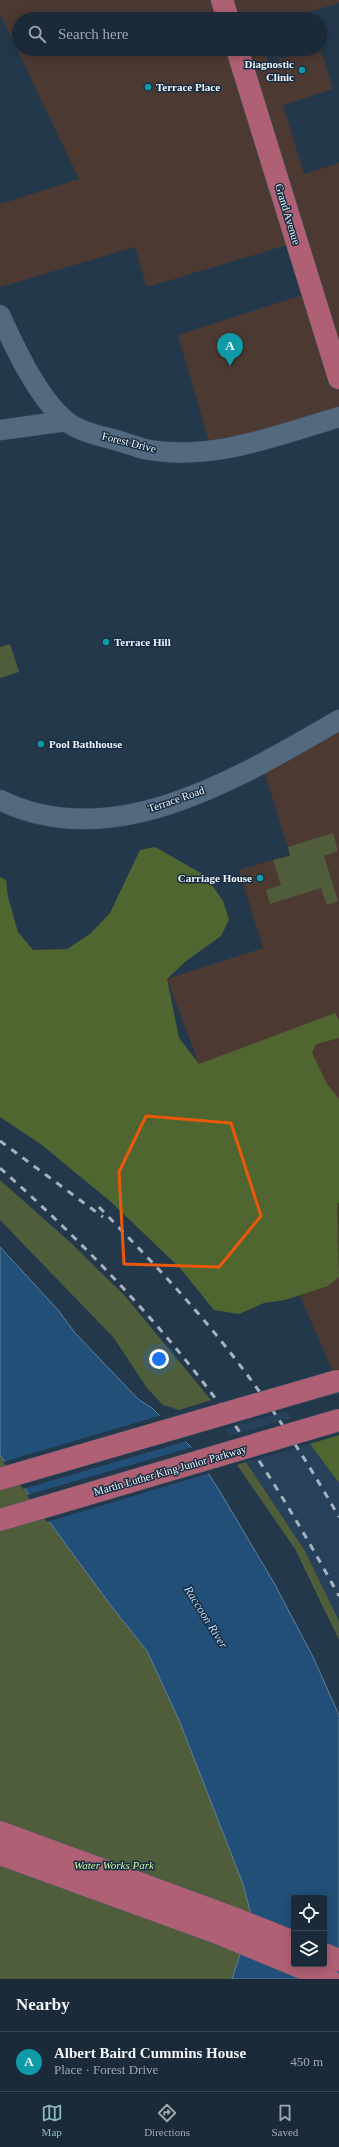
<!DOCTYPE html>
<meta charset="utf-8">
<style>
:root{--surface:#1b2a39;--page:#243241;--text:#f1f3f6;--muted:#a0a7ae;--line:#394653;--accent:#8bbbb9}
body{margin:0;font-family:"Times New Roman",serif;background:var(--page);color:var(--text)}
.controls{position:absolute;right:12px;bottom:12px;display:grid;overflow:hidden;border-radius:4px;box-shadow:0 2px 10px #0003}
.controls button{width:36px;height:36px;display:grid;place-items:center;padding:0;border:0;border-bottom:1px solid var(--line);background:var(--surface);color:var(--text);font:20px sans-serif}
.you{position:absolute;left:159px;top:1359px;width:14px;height:14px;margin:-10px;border:3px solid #fff;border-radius:50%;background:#1a73e8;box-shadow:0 0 0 6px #1a73e833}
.badge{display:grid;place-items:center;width:26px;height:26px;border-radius:50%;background:var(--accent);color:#fff;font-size:13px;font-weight:700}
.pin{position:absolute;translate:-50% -33px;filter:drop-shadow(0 1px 2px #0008)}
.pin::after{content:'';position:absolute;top:21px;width:14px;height:12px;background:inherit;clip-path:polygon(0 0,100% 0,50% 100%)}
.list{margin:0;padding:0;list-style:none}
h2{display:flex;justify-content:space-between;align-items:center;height:52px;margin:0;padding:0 16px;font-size:17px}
h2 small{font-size:13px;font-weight:400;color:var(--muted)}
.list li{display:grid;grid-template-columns:26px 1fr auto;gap:12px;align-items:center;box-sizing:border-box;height:60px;padding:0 16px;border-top:1px solid var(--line)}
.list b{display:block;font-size:15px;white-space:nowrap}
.list p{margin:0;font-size:13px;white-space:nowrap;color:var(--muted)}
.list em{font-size:13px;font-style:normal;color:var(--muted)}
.icon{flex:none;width:22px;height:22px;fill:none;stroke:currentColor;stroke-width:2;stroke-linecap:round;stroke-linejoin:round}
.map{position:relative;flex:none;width:339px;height:1979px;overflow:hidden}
.search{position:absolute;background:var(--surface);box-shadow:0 2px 10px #0003;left:12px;right:12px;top:12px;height:44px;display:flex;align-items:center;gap:10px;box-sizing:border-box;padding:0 14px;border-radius:22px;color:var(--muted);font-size:15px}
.sheet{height:112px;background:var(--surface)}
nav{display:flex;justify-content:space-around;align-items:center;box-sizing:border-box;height:56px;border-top:1px solid var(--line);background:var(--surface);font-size:11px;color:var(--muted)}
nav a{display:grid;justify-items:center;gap:2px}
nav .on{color:var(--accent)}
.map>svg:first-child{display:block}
</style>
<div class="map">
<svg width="339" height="1979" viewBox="0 0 339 1979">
<rect width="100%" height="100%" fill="#24384c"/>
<!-- commercial -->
<g fill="#4c3931">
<polygon points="0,0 339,0 339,3 286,19 19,19 19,49 264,49 269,63 313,49 320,49 320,47 333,89 283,105 304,174 339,163 339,417 212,452 178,335 312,292 297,242 147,287 135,247 0,287 0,204 79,179 0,14"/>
<polygon points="339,720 339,1381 337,1381 199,1064 167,979 263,948 239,870 290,855 262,764"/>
</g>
<!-- built -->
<g fill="#27415b">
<polygon points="287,1411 292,1418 229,1436 225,1429"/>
<polygon points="310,1444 339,1483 339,1621 305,1551 246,1462"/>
</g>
<!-- green -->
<g fill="#4f5d3b">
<polygon points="10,644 19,672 0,678 0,647"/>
<polygon points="333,833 338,851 324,856 338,901 327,905 321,888 270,904 266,890 281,885 273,860 290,856 288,847"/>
<polygon points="0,1180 71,1243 125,1296 211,1400 179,1410 163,1405 147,1388 114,1338 0,1220"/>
<polygon points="0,1455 112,1607 147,1651 179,1720 243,1884 252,1918 232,1979 0,1979"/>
<polygon points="246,1462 305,1551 339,1621 339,1640 295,1549 237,1465"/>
</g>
<!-- forest -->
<g fill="#506630">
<polygon points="155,847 206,876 223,901 229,920 221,936 186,961 167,979 179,1038 199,1064 335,1013 339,1020 339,1038 316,1044 312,1053 327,1084 339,1099 339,1202 337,1204 339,1277 328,1286 285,1300 264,1303 239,1314 214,1310 180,1268 111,1202 42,1145 0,1117 0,877 6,880 8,897 18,932 33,950 67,949 90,934 110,913 140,850"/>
<polygon points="339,1435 339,1483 310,1444"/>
</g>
<!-- water -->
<path fill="#214f77" stroke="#5e819f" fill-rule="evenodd" d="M 0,1247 L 58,1310 L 75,1333 L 138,1399 L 152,1408 L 191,1447 L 219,1490 L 274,1583 L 313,1657 L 339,1715 L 339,1979 L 232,1979 L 252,1918 L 243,1884 L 179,1720 L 147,1651 L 112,1607 L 0,1455 ZM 294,1898 L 324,1898 L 324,1964 L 294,1964 Z"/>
<!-- pier -->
<g fill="#24384c">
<polygon points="162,1415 187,1441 23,1489 3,1462"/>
<polygon points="193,1447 210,1473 47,1522 27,1495"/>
</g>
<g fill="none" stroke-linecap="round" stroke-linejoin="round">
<defs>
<g id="minor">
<path d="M 0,315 C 15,348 37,396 65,420 C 77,431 97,435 112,439 C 123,442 134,446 144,449 C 212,462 275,436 339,417"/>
<polyline points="0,430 66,421"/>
<path d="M 0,800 C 113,856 242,776 339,720"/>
</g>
<g id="major">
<polyline points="222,0 228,19"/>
<polyline points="237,49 339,378"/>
<polyline points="0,1832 226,1915 294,1942"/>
<polyline points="0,1854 220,1934 329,1979"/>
<polyline points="324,1954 339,1960"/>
</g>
</defs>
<!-- minor casing -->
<use href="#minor" stroke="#465767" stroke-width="21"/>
<!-- major casing -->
<use href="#major" stroke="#465767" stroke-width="23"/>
<!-- minor -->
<use href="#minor" stroke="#536980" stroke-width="20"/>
<!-- major -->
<use href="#major" stroke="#af6074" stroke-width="22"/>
<!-- rail -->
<g stroke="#a6b2bf" stroke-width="3" stroke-dasharray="7 7" stroke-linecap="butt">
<polyline points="0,1141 103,1217"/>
<path d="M 0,1168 C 82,1241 159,1321 224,1410 C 267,1469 304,1532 339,1596"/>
<path d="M 99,1207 C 132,1241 165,1275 196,1311 C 251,1374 298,1445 339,1517"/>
</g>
<defs>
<g id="major-bridge">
<polyline points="0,1479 337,1381"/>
<polyline points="0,1520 339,1420"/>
</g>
</defs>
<!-- major-bridge casing -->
<use href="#major-bridge" stroke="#465767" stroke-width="23" stroke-linecap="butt"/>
<!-- major-bridge -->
<use href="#major-bridge" stroke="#af6074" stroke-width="22"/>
</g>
<!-- marked area -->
<path fill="none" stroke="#e8590c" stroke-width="3" stroke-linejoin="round" d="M 146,1116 L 231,1123 L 261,1216 L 219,1267 L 124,1264 L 119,1172 Z"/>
<!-- markers -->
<g fill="#0f9aa8" stroke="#1a2e41" stroke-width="1.5">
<circle cx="302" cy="70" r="4"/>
<circle cx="148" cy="87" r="4"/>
<circle cx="106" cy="642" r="4"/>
<circle cx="41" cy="744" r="4"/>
<circle cx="260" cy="878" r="4"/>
</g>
<g text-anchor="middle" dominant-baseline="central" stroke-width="3" stroke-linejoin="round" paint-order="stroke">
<!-- poi labels -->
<g font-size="11" font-weight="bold" fill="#edf5fd" stroke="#1a2e41" text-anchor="start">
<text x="294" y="64" text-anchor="end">Diagnostic<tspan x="294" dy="13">Clinic</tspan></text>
<text x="156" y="87">Terrace Place</text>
<text x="114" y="642">Terrace Hill</text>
<text x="49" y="744">Pool Bathhouse</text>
<text x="252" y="878" text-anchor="end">Carriage House</text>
</g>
<!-- street labels -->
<g font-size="11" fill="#edf5fd" stroke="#1a2e41">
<text transform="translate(288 214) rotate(73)">Grand Avenue</text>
<text transform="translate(129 442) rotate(14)">Forest Drive</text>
<text transform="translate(176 799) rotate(-19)">Terrace Road</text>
<text transform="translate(170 1470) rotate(-16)">Martin Luther King Junior Parkway</text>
</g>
<!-- park labels -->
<g font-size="11" font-style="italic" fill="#cff3a0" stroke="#1a2e41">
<text x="114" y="1865">Water Works Park</text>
</g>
<!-- water labels -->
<g font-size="12" font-style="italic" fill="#afd7fd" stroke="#1a2e41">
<text transform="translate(206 1617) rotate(58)">Raccoon River</text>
</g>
</g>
</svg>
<div class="controls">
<button><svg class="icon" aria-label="locate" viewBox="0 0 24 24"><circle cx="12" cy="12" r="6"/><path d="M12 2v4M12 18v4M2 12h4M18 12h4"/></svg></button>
<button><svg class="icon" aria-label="layers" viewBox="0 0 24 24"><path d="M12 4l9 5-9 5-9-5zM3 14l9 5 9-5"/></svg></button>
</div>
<div class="you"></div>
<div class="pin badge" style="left:230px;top:366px;background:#0f9aa8">A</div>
<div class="search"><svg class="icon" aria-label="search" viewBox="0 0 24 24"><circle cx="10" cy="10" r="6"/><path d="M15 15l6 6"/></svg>Search here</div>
</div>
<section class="sheet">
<h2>Nearby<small></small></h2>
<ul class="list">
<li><span class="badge" style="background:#0f9aa8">A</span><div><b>Albert Baird Cummins House</b><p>Place · Forest Drive</p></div><em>450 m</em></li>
</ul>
</section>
<nav>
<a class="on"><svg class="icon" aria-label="map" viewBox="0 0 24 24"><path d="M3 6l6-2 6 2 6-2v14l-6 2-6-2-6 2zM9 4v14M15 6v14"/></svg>Map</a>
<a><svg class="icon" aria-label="directions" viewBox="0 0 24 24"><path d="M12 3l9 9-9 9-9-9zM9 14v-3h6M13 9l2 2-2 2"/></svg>Directions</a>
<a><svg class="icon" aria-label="saved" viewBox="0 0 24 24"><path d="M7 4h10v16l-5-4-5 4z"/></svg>Saved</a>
</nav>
